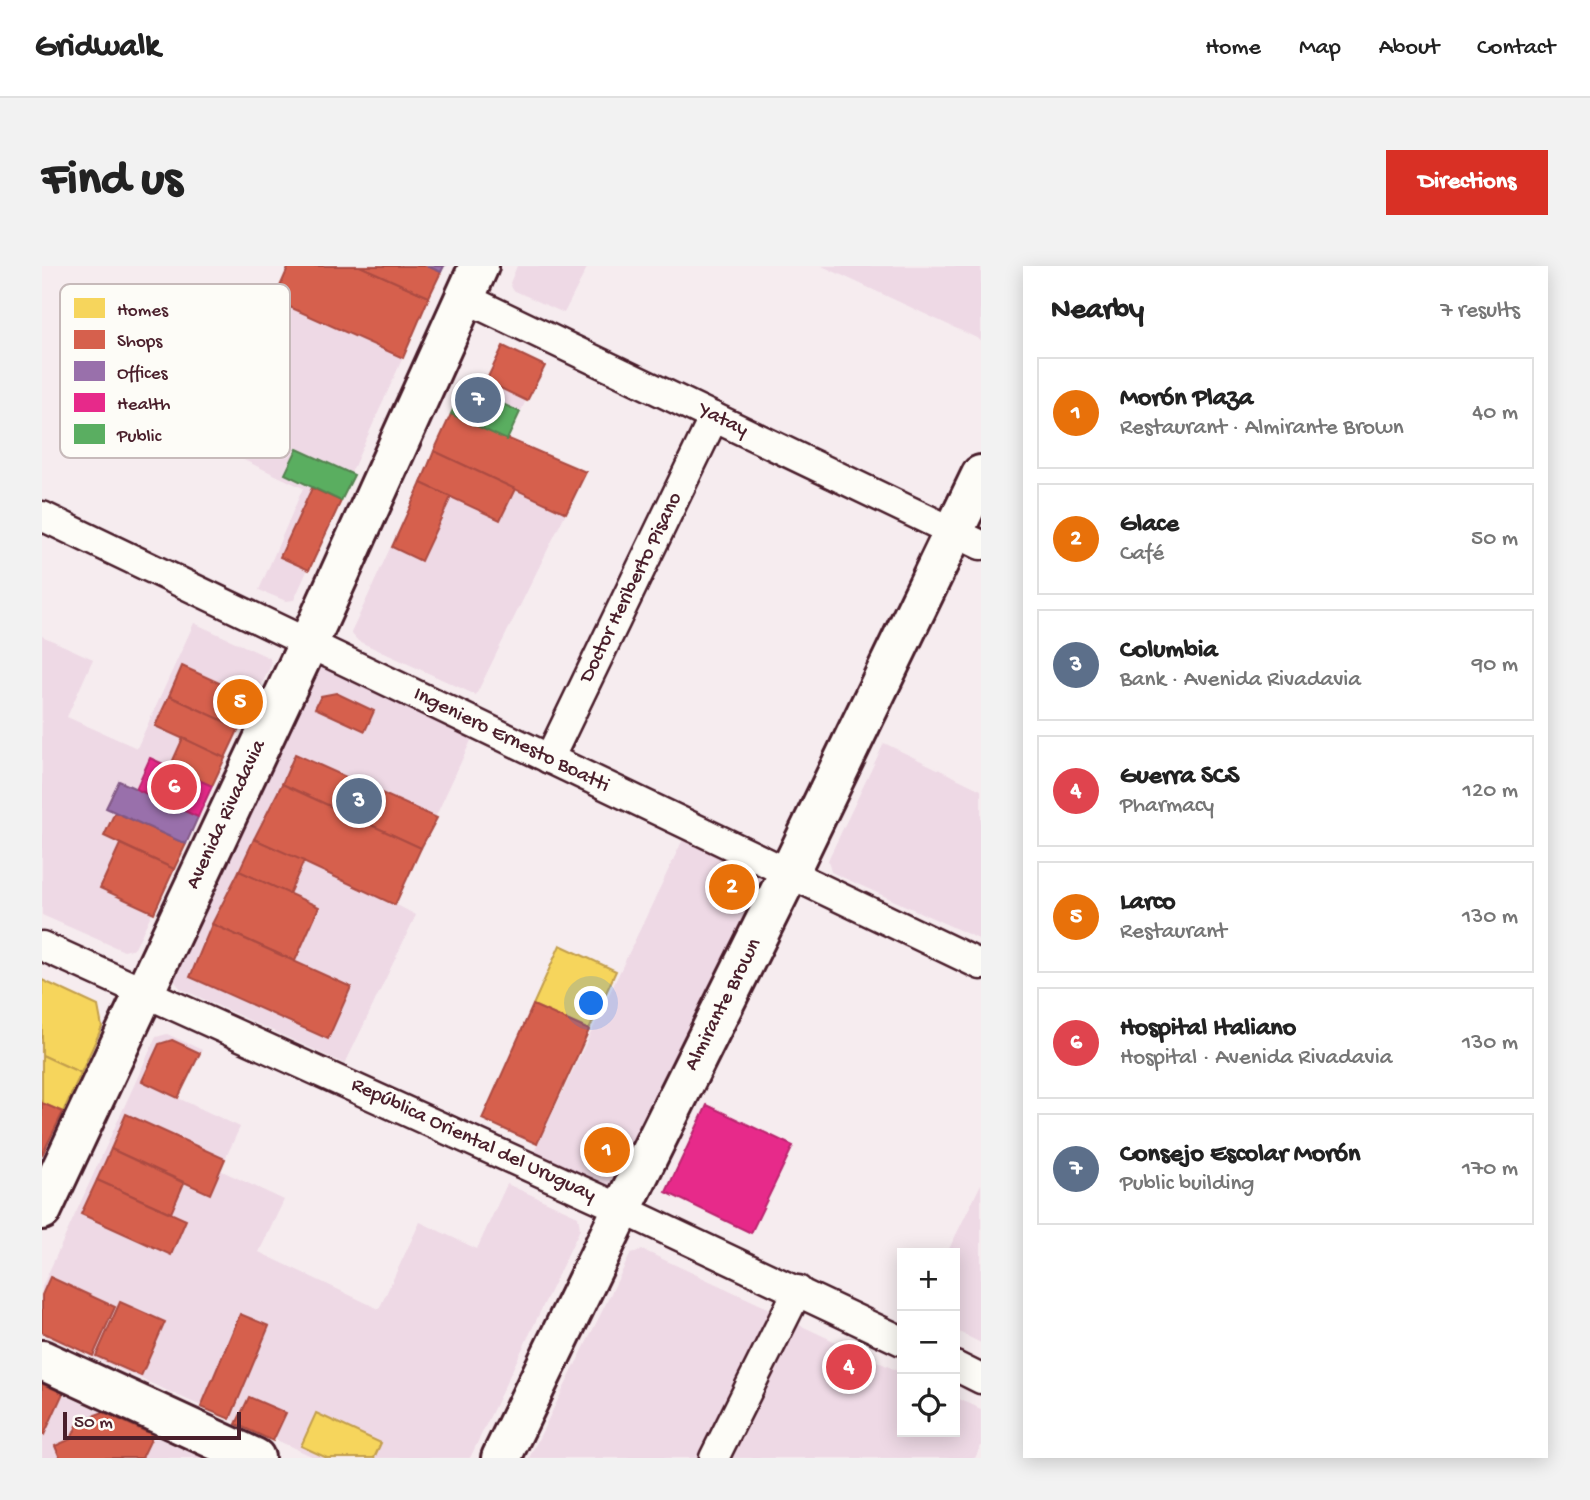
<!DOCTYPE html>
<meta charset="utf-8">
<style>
:root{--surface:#fff;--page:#f2f2f2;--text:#222;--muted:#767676;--line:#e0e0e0;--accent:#d93025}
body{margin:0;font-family:"Gochi Hand",sans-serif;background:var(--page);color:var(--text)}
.controls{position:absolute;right:21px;bottom:21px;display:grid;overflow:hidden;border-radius:0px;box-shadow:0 4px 18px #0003}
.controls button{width:63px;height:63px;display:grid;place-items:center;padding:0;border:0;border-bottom:2px solid var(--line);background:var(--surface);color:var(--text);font:35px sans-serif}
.scale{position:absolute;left:21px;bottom:18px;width:178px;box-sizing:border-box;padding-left:7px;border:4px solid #4a1f2b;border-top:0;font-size:19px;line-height:24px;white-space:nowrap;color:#4a1f2b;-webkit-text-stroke:5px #fdfcf7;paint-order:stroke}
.you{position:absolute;left:550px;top:738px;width:24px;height:24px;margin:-18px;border:5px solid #fff;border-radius:50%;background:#1a73e8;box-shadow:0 0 0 10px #1a73e833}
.badge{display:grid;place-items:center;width:46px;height:46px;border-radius:50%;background:var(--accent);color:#fff;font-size:23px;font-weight:700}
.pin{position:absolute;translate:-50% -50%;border:4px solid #fff;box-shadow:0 2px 7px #0006}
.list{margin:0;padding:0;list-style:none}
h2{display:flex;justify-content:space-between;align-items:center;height:91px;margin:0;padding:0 28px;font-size:30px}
h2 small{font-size:23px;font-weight:400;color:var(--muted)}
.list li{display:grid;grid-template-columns:46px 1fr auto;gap:21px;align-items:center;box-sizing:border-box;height:112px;margin:0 14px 14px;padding:0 14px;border:2px solid var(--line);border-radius:0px}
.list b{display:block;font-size:26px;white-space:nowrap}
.list p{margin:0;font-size:23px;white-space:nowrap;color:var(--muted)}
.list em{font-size:23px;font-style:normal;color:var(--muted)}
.icon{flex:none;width:38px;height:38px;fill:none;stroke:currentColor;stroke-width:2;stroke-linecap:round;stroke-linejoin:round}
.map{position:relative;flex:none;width:939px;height:1192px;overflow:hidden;border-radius:0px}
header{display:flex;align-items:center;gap:42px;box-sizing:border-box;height:98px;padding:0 35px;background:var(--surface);border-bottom:2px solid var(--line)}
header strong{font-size:33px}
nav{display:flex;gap:38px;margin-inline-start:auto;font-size:24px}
.intro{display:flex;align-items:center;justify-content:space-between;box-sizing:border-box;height:168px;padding:0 42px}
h1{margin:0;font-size:49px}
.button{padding:18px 32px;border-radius:0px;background:var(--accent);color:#fff;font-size:24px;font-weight:700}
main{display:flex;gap:42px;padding:0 42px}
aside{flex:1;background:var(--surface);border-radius:0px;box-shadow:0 4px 18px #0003}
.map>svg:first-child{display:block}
</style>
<header>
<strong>Gridwalk</strong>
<nav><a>Home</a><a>Map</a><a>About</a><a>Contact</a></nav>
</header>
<div class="intro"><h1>Find us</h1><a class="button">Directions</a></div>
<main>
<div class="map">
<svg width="939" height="1192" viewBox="0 0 939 1192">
<rect width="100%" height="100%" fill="#f6ecef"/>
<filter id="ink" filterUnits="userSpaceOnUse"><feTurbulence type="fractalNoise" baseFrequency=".0143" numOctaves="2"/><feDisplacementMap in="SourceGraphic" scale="14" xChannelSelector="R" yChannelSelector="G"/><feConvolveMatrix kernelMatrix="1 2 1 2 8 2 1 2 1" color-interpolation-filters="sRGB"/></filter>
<g filter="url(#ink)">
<!-- built -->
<g fill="#eed9e5">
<polygon points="247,0 402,0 252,334 244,335 217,324 261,222 185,186 199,156 181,147 199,107 173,93 202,22 232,34"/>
<polygon points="475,0 546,0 522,47 471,24 468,17"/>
<polygon points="780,0 939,0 939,74"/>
<polygon points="459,81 500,101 465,174 544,206 434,429 316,375 309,367 425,115 442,120"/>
<polygon points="152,357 228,392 229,399 93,682 82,685 0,649 0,370 51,393 25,451 95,482"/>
<polygon points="285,400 432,468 353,638 374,649 303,798 139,723 134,717 131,707 275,401"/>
<polygon points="842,477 939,524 939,674 789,606 786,594"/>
<polygon points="644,567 717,606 720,614 717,625 579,911 570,920 558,917 492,886"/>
<polygon points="125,768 160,784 136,832 198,861 178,904 242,934 217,986 337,1043 378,956 435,983 465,918 536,950 538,963 428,1192 274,1192 0,1068 0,1021 114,771"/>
<polygon points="939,918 939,1077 913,1064 913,987 905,987"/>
<polygon points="601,984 730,1044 734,1050 664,1192 487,1192 589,987"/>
<polygon points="747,1054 860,1107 860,1166 913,1166 913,1131 939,1143 939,1180 933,1192 681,1192"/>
<polygon points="0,1119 160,1192 0,1192"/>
</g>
<!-- homes -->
<g fill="#f6d55c" stroke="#c29e4d" stroke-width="2">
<polygon points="518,679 574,705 547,764 491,739"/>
<polygon points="0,714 56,740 60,761 39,807 0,789"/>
<polygon points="0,789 39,807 21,846 0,837"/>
<polygon points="274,1147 339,1177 332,1192 285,1192 259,1180"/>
</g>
<!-- shops -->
<g fill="#d6604d" stroke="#ac4c43" stroke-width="2">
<polygon points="247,0 318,0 387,31 361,92 232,34"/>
<polygon points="318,0 385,0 399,6 387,31"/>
<polygon points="461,80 503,100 485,135 444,115"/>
<polygon points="409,148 544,206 524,247 392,185"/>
<polygon points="392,185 473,223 458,254 379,217"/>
<polygon points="379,217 409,231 379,295 350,281"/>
<polygon points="270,222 299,235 267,304 238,291"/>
<polygon points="140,400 210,432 197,462 127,430"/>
<polygon points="294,427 332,445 323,465 273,442 279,430"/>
<polygon points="127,430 197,462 183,492 113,460"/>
<polygon points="141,472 183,492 170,520 128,501"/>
<polygon points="253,488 395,552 379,582 240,518"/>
<polygon points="240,518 379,582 353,639 212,573"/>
<polygon points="73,546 144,578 132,603 62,570"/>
<polygon points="212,573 262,595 247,628 197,605"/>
<polygon points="78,578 132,603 112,647 58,622"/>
<polygon points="197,605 277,641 253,695 170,658"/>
<polygon points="170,658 309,721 286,773 148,711"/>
<polygon points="491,739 547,764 495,878 440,853"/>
<polygon points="130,774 158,787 136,832 100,815 117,778"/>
<polygon points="0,837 21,846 0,889"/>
<polygon points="84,848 183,893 168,928 69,883"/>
<polygon points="69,883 142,917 129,947 55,914"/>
<polygon points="55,914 144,954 129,989 39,948"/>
<polygon points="8,1011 73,1041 51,1090 0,1066 0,1029"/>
<polygon points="78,1036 123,1056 99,1110 54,1090"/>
<polygon points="198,1048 227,1060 188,1153 159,1141"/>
<polygon points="0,1118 21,1127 2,1169 0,1168"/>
<polygon points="207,1131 244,1147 231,1175 194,1158"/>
<polygon points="61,1146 111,1169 100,1192 18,1192 13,1180 29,1173 37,1155"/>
</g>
<!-- offices -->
<g fill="#9970ab" stroke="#815885" stroke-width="2">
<polygon points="385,0 402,0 399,6"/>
<polygon points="77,515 156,551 144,578 64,542"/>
</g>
<!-- health -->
<g fill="#e7298a" stroke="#b8266e" stroke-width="2">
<polygon points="108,492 170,520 156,551 94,523"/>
<polygon points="665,839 751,880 709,967 624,926"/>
</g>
<!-- public -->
<g fill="#5aae61" stroke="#558351" stroke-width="2">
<polygon points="422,120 478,146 465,174 409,148"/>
<polygon points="255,183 312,209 299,235 243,208"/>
</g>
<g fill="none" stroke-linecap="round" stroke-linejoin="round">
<defs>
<g id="street">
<polyline points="423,32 939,279"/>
<polyline points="0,250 939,699"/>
<polyline points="507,493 672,151"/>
<polyline points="0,680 580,943 860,1075"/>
<polyline points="913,1100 939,1113"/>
<polyline points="672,1192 756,1024"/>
</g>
<g id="secondary">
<polyline points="0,1094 213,1192"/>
<polyline points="459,1192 580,943 747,607 939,209"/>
</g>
<polyline id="primary" points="0,944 266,378 437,0"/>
</defs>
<!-- street casing -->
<use href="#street" stroke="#4a1f2b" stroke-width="33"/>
<!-- secondary casing -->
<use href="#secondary" stroke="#4a1f2b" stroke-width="44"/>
<!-- primary casing -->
<use href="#primary" stroke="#4a1f2b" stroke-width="44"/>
<!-- street -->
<use href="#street" stroke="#fdfcf7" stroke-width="28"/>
<!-- secondary -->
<use href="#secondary" stroke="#fdfcf7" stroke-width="38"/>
<!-- primary -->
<use href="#primary" stroke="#fdfcf7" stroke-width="38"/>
</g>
</g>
<g text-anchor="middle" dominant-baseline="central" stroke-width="7" stroke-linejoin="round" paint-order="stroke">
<!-- street labels -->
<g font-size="21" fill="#4a1f2b" stroke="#fdfcf7">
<text transform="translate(681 155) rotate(26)">Yatay</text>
<text transform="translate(590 322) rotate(-64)">Doctor Heriberto Pisano</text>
<text transform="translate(469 475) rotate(26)">Ingeniero Ernesto Boatti</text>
<text transform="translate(185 549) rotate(-65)">Avenida Rivadavia</text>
<text transform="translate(682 739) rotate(-63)">Almirante Brown</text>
<text transform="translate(431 875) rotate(25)">República Oriental del Uruguay</text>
</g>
</g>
<!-- legend -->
<rect x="18" y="18" width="230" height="174" rx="10" fill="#fdfcf7" stroke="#c7baba" stroke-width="2"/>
<rect x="32" y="32" width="31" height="20" fill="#f6d55c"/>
<rect x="32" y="64" width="31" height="19" fill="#d6604d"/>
<rect x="32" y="95" width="31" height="20" fill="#9970ab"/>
<rect x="32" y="127" width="31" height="19" fill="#e7298a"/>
<rect x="32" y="158" width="31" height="20" fill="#5aae61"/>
<g font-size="19" fill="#4a1f2b">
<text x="75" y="49">Homes</text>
<text x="75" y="80">Shops</text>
<text x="75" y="112">Offices</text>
<text x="75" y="143">Health</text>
<text x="75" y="175">Public</text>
</g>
</svg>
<div class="controls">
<button>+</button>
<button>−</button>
<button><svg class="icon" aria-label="locate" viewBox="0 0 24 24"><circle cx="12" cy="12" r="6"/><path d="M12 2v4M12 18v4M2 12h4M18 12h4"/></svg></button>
</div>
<div class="scale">50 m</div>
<div class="you"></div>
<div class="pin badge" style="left:565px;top:884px;background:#e8710a">1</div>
<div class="pin badge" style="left:690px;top:621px;background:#e8710a">2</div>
<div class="pin badge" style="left:317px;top:535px;background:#5c6f8a">3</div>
<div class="pin badge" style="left:807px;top:1101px;background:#e0444e">4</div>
<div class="pin badge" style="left:198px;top:436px;background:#e8710a">5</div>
<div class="pin badge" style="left:132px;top:521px;background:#e0444e">6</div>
<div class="pin badge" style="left:436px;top:134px;background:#5c6f8a">7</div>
</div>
<aside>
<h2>Nearby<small>7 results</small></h2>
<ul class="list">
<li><span class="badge" style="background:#e8710a">1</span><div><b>Morón Plaza</b><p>Restaurant · Almirante Brown</p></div><em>40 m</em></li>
<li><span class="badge" style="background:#e8710a">2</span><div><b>Glace</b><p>Café</p></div><em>50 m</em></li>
<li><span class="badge" style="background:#5c6f8a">3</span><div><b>Columbia</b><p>Bank · Avenida Rivadavia</p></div><em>90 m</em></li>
<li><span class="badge" style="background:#e0444e">4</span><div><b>Guerra SCS</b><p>Pharmacy</p></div><em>120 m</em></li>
<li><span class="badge" style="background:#e8710a">5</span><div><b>Larco</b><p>Restaurant</p></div><em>130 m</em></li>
<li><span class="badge" style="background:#e0444e">6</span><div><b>Hospital Italiano</b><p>Hospital · Avenida Rivadavia</p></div><em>130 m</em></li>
<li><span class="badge" style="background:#5c6f8a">7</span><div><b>Consejo Escolar Morón</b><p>Public building</p></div><em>170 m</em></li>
</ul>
</aside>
</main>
